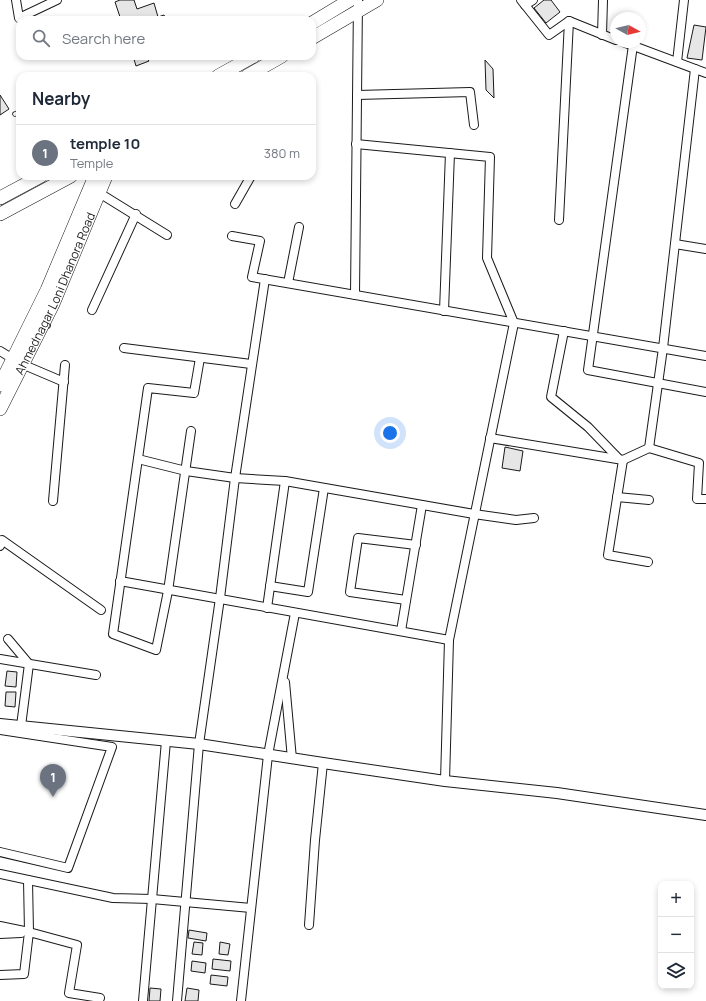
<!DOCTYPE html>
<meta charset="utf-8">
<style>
:root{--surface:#fff;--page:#f6f6f7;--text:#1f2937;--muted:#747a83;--line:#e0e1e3;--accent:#111827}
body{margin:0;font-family:Manrope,sans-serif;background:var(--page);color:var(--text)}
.controls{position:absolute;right:12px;bottom:12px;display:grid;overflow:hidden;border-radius:8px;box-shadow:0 2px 6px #0003}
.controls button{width:36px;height:36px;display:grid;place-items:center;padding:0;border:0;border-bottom:1px solid var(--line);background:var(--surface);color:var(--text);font:20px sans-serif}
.compass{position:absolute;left:610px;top:12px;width:36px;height:36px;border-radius:50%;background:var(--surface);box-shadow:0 2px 6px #0003;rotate:98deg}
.you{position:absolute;left:390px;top:433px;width:14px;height:14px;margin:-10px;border:3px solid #fff;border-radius:50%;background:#1a73e8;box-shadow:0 0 0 6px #1a73e833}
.badge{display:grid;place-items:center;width:26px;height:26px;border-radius:50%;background:var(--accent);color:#fff;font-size:13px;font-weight:700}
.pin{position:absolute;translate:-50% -33px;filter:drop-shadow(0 1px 2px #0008)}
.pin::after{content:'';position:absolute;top:21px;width:14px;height:12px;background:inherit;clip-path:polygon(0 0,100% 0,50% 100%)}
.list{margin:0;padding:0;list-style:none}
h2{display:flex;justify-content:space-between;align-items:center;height:52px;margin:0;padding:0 16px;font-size:17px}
h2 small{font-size:13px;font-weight:400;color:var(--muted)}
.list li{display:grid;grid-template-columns:26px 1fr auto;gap:12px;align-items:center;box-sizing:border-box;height:56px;padding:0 16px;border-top:1px solid var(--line)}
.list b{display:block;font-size:15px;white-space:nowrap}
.list p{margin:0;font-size:13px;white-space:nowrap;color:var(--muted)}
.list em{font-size:13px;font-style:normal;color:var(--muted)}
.icon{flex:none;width:22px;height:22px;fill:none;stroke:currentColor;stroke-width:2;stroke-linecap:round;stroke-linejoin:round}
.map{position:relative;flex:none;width:706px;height:1001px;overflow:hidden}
.search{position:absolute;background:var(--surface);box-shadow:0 2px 6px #0003;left:16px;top:16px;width:300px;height:44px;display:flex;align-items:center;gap:10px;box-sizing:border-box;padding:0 14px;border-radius:12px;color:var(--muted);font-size:15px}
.panel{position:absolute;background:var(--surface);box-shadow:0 2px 6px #0003;left:16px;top:72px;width:300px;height:108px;border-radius:12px}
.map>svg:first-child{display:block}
</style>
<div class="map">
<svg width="706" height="1001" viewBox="0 0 706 1001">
<rect width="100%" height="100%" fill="#fff"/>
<!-- building -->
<g fill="#e6e6e6" stroke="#1a1a1a">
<polygon points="120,0 134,0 137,9 154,3 158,17 164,15 166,19 121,20 115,2"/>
<polygon points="544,0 551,0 560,12 546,23 534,8"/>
<polygon points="694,25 706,27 702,60 687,58"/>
<polygon points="133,56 145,56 149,61 136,66"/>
<polygon points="485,60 493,69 494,98 486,90"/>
<polygon points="0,95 9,109 0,115"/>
<polygon points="505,447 523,451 520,471 502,468"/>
<polygon points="7,671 17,672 16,687 5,686"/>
<polygon points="6,692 16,692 15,707 5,706"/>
<polygon points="189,930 207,933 206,941 188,938"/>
<polygon points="194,942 203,943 202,955 192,954"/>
<polygon points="220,942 230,944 228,955 219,954"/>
<polygon points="213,959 231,961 230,971 212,969"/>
<polygon points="192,961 206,963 205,973 191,971"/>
<polygon points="211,975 228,977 227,986 210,984"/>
<polygon points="150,988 161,989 160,1001 149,1001"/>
<polygon points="187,988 199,990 198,1001 185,1001"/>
</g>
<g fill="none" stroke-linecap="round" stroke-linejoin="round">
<defs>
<polyline id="service" points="15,114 20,112"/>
<g id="minor">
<polyline points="16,0 19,18 57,0"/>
<polyline points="521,0 549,35 569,21 616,40"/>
<polyline points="525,5 533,0"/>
<polyline points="602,35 603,0"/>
<polyline points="623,42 706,73"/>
<polyline points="633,45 588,370 706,392"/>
<polyline points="677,62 684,0"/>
<polyline points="357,95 470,92 474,125"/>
<polyline points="356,144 490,157 487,258 514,323 449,640 445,781"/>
<polyline points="96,191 167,235"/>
<polyline points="235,204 251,176"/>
<polyline points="559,220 569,21"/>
<polyline points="232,236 260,241 252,277 706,356"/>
<polyline points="675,244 706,249"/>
<polyline points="288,283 299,227"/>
<polyline points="355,295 358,0"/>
<polyline points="92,310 136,214"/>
<polyline points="444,311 450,153"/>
<polyline points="564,331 551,397 588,427 619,459"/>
<polyline points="124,348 251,364"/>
<polyline points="0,351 13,359"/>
<polyline points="24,365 64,382"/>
<polyline points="191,431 168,591 156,650 113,634 148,388 194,393 200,358"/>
<polyline points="490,438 623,460 608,555 648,562"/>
<polyline points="649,448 699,463 697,499 706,499"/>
<polyline points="138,459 186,471 235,478 285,481 474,514 516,520 534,518"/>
<polyline points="623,460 649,448 663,348 695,69"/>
<polyline points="617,497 649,500"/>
<polyline points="53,501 65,365"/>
<polyline points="0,546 2,540 101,610"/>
<polyline points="120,581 449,640"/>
<polyline points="270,586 308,592 324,488"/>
<polyline points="406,600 350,592 358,538 416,545"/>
<polyline points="267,608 285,481"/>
<polyline points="401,631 422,505"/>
<polyline points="8,639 29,664 21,726"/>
<polyline points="0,659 96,675"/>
<polyline points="285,682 292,759"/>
<polyline points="0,730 112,747 68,868 0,852"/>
<polyline points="0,874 113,898 152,899 251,908"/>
<polyline points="309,925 315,840 323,763"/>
<polyline points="0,926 29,932 28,880"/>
<polyline points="0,934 21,933"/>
<polyline points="0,975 24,974 29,932 77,945 69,993 100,998"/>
<polyline points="143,1001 166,741"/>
<polyline points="177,1001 199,744 220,598 235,478 265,279"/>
<polyline points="241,1001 268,755 295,613"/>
</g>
<polyline id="tertiary" points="0,724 199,744 323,763 445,781 557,793 706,815"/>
<g id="primary">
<polyline points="312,23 350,0"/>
<polyline points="312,38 377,0"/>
<polyline points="218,76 254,56"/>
<polyline points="247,76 282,56"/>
<polyline points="0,198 41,176"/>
<polyline points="0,214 71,176"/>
<polyline points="0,385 47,290 95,176"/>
<path id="s1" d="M 0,409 L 53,304 L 106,176"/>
</g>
</defs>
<!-- service casing -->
<use href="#service" stroke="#1a1a1a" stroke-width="5.5"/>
<!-- minor casing -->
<use href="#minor" stroke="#1a1a1a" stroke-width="10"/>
<!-- tertiary casing -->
<use href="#tertiary" stroke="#1a1a1a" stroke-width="12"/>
<!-- primary casing -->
<use href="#primary" stroke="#1a1a1a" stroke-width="14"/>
<!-- service -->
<use href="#service" stroke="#fff" stroke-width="4"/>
<!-- minor -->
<use href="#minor" stroke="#fff" stroke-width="8"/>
<!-- tertiary -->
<use href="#tertiary" stroke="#fff" stroke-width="10"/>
<!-- primary -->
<use href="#primary" stroke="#fff" stroke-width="13"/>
</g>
<g text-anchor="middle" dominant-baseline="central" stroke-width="3" stroke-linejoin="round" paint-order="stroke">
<!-- street labels -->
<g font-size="12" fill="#1a1a1a" stroke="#fff">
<text stroke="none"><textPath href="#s1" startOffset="128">Ahmednagar Loni Dhanora Road</textPath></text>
</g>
</g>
</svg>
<div class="controls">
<button>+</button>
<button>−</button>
<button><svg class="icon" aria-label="layers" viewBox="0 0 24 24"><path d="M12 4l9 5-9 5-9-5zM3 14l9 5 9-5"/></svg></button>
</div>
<svg class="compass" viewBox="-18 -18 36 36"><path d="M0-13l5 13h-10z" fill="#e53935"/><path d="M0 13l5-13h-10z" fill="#747a83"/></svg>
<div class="you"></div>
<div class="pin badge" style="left:53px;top:797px;background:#6b7280">1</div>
<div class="search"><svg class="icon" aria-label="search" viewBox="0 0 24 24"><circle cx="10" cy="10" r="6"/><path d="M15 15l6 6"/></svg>Search here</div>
<section class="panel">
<h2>Nearby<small></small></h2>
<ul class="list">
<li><span class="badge" style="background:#6b7280">1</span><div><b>temple 10</b><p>Temple</p></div><em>380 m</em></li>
</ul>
</section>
</div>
